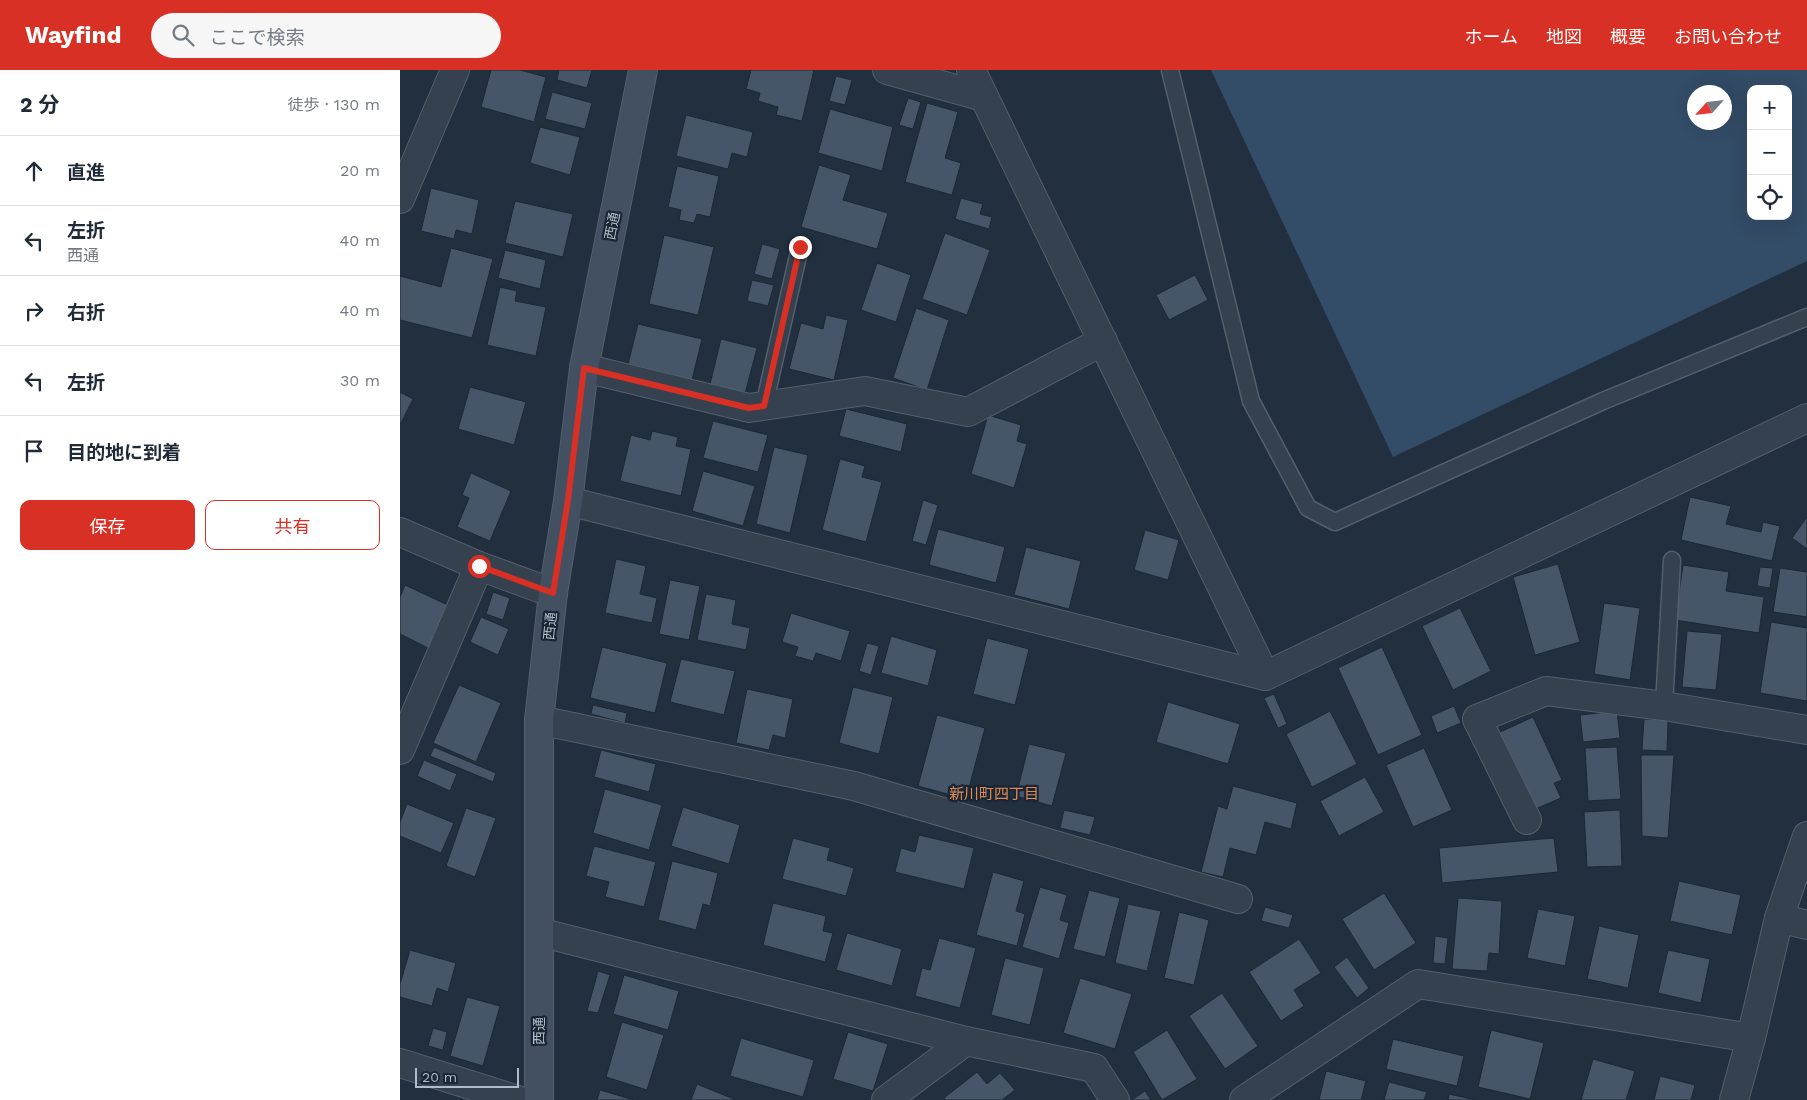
<!DOCTYPE html>
<html lang="ja">
<meta charset="utf-8">
<style>
:root{--surface:#fff;--page:#f6f6f7;--text:#1f2937;--muted:#747a83;--line:#e0e1e3;--accent:#d93025}
body{margin:0;font-family:"Work Sans","Noto Sans JP",sans-serif;background:var(--page);color:var(--text)}
.controls{position:absolute;right:15px;top:15px;display:grid;overflow:hidden;border-radius:10px;box-shadow:0 5px 20px #0002}
.controls button{width:45px;height:45px;display:grid;place-items:center;padding:0;border:0;border-bottom:1px solid var(--line);background:var(--surface);color:var(--text);font:25px sans-serif}
.compass{position:absolute;left:1287px;top:15px;width:45px;height:45px;border-radius:50%;background:var(--surface);box-shadow:0 5px 20px #0002;rotate:243deg}
.scale{position:absolute;left:15px;bottom:12px;width:104px;box-sizing:border-box;padding-left:5px;border:2px solid #b1bcca;border-top:0;font-size:14px;line-height:18px;white-space:nowrap;color:#b1bcca;-webkit-text-stroke:4px #1a2633;paint-order:stroke}
.stop{position:absolute;width:15px;height:15px;margin:-11px;border:4px solid #d93025;border-radius:50%;background:#fff}
.stop.end{background:#d93025;border-color:#fff;box-shadow:0 1px 5px #0008}
.list{margin:0;padding:0;list-style:none}
h2{display:flex;justify-content:space-between;align-items:center;height:65px;margin:0;padding:0 20px;font-size:21px}
h2 small{font-size:16px;font-weight:400;color:var(--muted)}
.list li{display:grid;grid-template-columns:32px 1fr auto;gap:15px;align-items:center;box-sizing:border-box;height:70px;padding:0 20px;border-top:1px solid var(--line)}
.list b{display:block;font-size:19px;white-space:nowrap}
.list p{margin:0;font-size:16px;white-space:nowrap;color:var(--muted)}
.list em{font-size:16px;font-style:normal;color:var(--muted)}
.actions{display:flex;gap:10px;padding:15px 20px}
.actions a{flex:1;padding:11px 0;border:1px solid var(--accent);border-radius:10px;text-align:center;font-size:18px;color:var(--accent)}
.actions .main{background:var(--accent);color:#fff}
.icon{flex:none;width:28px;height:28px;fill:none;stroke:currentColor;stroke-width:2;stroke-linecap:round;stroke-linejoin:round}
.map{position:relative;flex:none;width:1407px;height:1030px;overflow:hidden}
header{display:flex;align-items:center;gap:30px;box-sizing:border-box;height:70px;padding:0 25px;background:var(--accent);color:#fff}
header strong{font-size:24px}
nav{display:flex;gap:28px;margin-inline-start:auto;font-size:18px}
.search{width:350px;height:45px;background:var(--page);display:flex;align-items:center;gap:12px;box-sizing:border-box;padding:0 18px;border-radius:28px;color:var(--muted);font-size:19px}
main{display:flex}
aside{flex:1;background:var(--surface)}
.map>svg:first-child{display:block}
</style>
<header>
<strong>Wayfind</strong>
<div class="search"><svg class="icon" aria-label="search" viewBox="0 0 24 24"><circle cx="10" cy="10" r="6"/><path d="M15 15l6 6"/></svg>ここで検索</div>
<nav><a>ホーム</a><a>地図</a><a>概要</a><a>お問い合わせ</a></nav>
</header>
<main>
<aside>
<h2>2 分<small>徒歩 · 130 m</small></h2>
<ul class="list">
<li><svg class="icon" aria-label="ahead" viewBox="0 0 24 24"><path d="M12 20V5M6 11l6-6 6 6"/></svg><div><b>直進</b></div><em>20 m</em></li>
<li><svg class="icon" aria-label="left" viewBox="0 0 24 24"><path d="M17 20v-9H6M10 6l-5 5 5 5"/></svg><div><b>左折</b><p>西通</p></div><em>40 m</em></li>
<li><svg class="icon" aria-label="right" viewBox="0 0 24 24"><path d="M7 20v-9h11M14 6l5 5-5 5"/></svg><div><b>右折</b></div><em>40 m</em></li>
<li><svg class="icon" aria-label="left" viewBox="0 0 24 24"><path d="M17 20v-9H6M10 6l-5 5 5 5"/></svg><div><b>左折</b></div><em>30 m</em></li>
<li><svg class="icon" aria-label="arrive" viewBox="0 0 24 24"><path d="M6 21V4h12l-3 4 3 4H6"/></svg><div><b>目的地に到着</b></div></li>
</ul>
<div class="actions"><a class="main">保存</a><a>共有</a></div>
</aside>
<div class="map">
<svg width="1407" height="1030" viewBox="0 0 1407 1030">
<rect width="100%" height="100%" fill="#212f3f"/>
<!-- water -->
<path fill="#334c67" fill-rule="evenodd" d="M 811,0 L 1407,0 L 1407,191 L 993,387 ZM 1351,19 L 1388,19 L 1388,146 L 1351,146 ZM 1294,22 L 1324,22 L 1324,52 L 1294,52 Z"/>
<!-- building -->
<g fill="#465668" stroke="#1c2835">
<polygon points="91,0 120,0 146,7 134,52 81,37"/>
<polygon points="159,0 192,0 187,18 157,10"/>
<polygon points="351,0 414,0 402,51 376,45 378,37 358,31 360,23 346,19"/>
<polygon points="436,6 452,10 445,35 429,31"/>
<polygon points="152,22 192,33 185,59 145,49"/>
<polygon points="508,28 521,32 513,59 499,55"/>
<polygon points="527,33 558,42 545,88 561,93 552,125 505,112"/>
<polygon points="430,39 493,57 482,101 418,83"/>
<polygon points="286,45 353,62 347,87 332,83 328,99 276,86"/>
<polygon points="140,57 180,67 170,105 130,93"/>
<polygon points="419,95 451,105 443,130 488,143 477,179 401,157"/>
<polygon points="277,96 319,106 310,147 297,144 294,153 279,150 281,140 268,137"/>
<polygon points="31,118 79,130 72,164 56,160 54,169 21,161"/>
<polygon points="561,128 583,134 580,144 592,147 589,159 555,149"/>
<polygon points="115,131 173,144 163,187 105,173"/>
<polygon points="545,163 590,180 567,245 522,229"/>
<polygon points="264,165 314,177 298,245 249,234"/>
<polygon points="362,174 380,179 372,209 354,204"/>
<polygon points="51,178 93,189 72,268 0,250 0,206 41,217"/>
<polygon points="105,180 146,190 140,219 98,208"/>
<polygon points="477,193 511,205 496,252 461,240"/>
<polygon points="795,205 808,230 769,250 756,225"/>
<polygon points="352,210 374,215 368,236 347,231"/>
<polygon points="100,217 117,221 115,231 146,237 136,286 87,275"/>
<polygon points="516,238 549,250 527,320 493,308"/>
<polygon points="426,245 448,250 434,310 389,299 401,253 423,259"/>
<polygon points="238,254 302,269 292,310 228,294"/>
<polygon points="321,269 357,278 345,324 310,314"/>
<polygon points="70,317 126,332 114,375 58,359"/>
<polygon points="0,322 13,329 0,355"/>
<polygon points="446,339 507,354 501,382 439,366"/>
<polygon points="588,345 621,355 617,371 627,374 614,418 571,404"/>
<polygon points="313,351 368,365 358,402 303,388"/>
<polygon points="252,361 278,367 276,376 291,379 281,426 220,411 231,365 250,370"/>
<polygon points="374,377 408,385 390,463 356,454"/>
<polygon points="440,389 465,396 462,407 482,412 466,472 422,460"/>
<polygon points="303,401 355,416 343,456 292,441"/>
<polygon points="71,403 111,421 90,471 57,457 69,428 62,425"/>
<polygon points="1290,427 1331,436 1326,454 1361,462 1363,452 1380,456 1372,491 1281,470"/>
<polygon points="523,430 538,435 526,475 512,471"/>
<polygon points="1407,447 1407,479 1392,468"/>
<polygon points="538,459 605,477 596,513 529,495"/>
<polygon points="745,460 779,470 768,510 734,500"/>
<polygon points="626,477 681,491 669,539 614,525"/>
<polygon points="216,489 246,496 240,524 257,528 252,553 205,543"/>
<polygon points="1158,494 1180,572 1135,585 1113,507"/>
<polygon points="1283,495 1329,502 1326,521 1364,527 1359,563 1275,550"/>
<polygon points="1360,497 1373,498 1370,518 1357,516"/>
<polygon points="1380,498 1407,502 1407,547 1373,542"/>
<polygon points="270,510 300,516 289,570 259,564"/>
<polygon points="5,515 52,537 32,580 0,564 0,527"/>
<polygon points="93,522 110,528 103,550 86,544"/>
<polygon points="306,524 336,530 332,554 350,558 346,580 297,570"/>
<polygon points="1204,533 1240,538 1230,610 1194,604"/>
<polygon points="1060,538 1091,601 1053,620 1022,556"/>
<polygon points="391,543 450,561 441,591 416,583 413,591 395,586 398,577 382,572"/>
<polygon points="81,547 109,559 98,585 70,572"/>
<polygon points="1371,552 1407,558 1407,631 1360,623"/>
<polygon points="1287,561 1322,564 1316,620 1282,617"/>
<polygon points="491,566 537,580 528,616 481,603"/>
<polygon points="587,568 629,579 615,635 573,624"/>
<polygon points="467,573 479,576 471,605 459,601"/>
<polygon points="202,577 267,593 255,643 190,628"/>
<polygon points="982,577 1022,665 978,685 938,598"/>
<polygon points="281,589 335,601 324,645 270,632"/>
<polygon points="59,615 101,633 76,692 33,673"/>
<polygon points="453,617 493,627 479,684 439,673"/>
<polygon points="347,619 393,629 385,668 373,665 369,680 336,673"/>
<polygon points="874,624 887,654 878,658 864,628"/>
<polygon points="768,632 840,654 828,694 756,672"/>
<polygon points="193,635 227,643 225,653 191,644"/>
<polygon points="1054,636 1061,653 1037,663 1031,646"/>
<polygon points="930,641 957,694 912,717 886,664"/>
<polygon points="1217,641 1220,668 1183,672 1180,645"/>
<polygon points="537,645 585,658 566,729 518,716"/>
<polygon points="1133,647 1162,710 1154,713 1161,728 1133,740 1098,663"/>
<polygon points="1244,649 1268,650 1267,681 1242,680"/>
<polygon points="629,674 666,683 652,736 616,726"/>
<polygon points="34,677 96,703 93,712 30,686"/>
<polygon points="1217,677 1221,729 1188,731 1185,678"/>
<polygon points="1024,678 1052,740 1013,757 986,695"/>
<polygon points="201,680 256,694 249,722 194,707"/>
<polygon points="1241,685 1274,685 1268,768 1242,766"/>
<polygon points="24,690 57,704 50,721 17,706"/>
<polygon points="965,707 984,742 939,766 920,731"/>
<polygon points="833,716 897,733 891,759 865,752 856,785 830,778 823,807 801,802 818,736 827,739"/>
<polygon points="205,719 262,735 249,780 193,763"/>
<polygon points="7,734 54,753 41,783 0,766 0,752"/>
<polygon points="283,737 340,755 329,794 271,776"/>
<polygon points="66,738 96,748 75,807 46,796"/>
<polygon points="664,740 695,747 690,765 660,758"/>
<polygon points="1220,740 1222,796 1187,797 1184,742"/>
<polygon points="519,765 574,778 564,819 495,802 501,778 515,782"/>
<polygon points="393,768 430,778 427,790 454,798 446,826 382,809"/>
<polygon points="1154,768 1158,802 1042,813 1039,778"/>
<polygon points="194,776 256,792 244,837 205,827 209,812 186,806"/>
<polygon points="272,791 318,803 310,836 303,834 296,860 258,850"/>
<polygon points="593,802 624,811 616,841 625,844 617,876 576,865"/>
<polygon points="1279,811 1341,825 1332,865 1270,851"/>
<polygon points="640,817 667,825 660,850 669,853 659,889 622,877"/>
<polygon points="689,820 720,828 705,887 673,879"/>
<polygon points="984,823 1016,873 974,900 942,849"/>
<polygon points="1058,828 1102,831 1099,884 1089,883 1087,901 1052,899"/>
<polygon points="373,833 426,846 423,861 433,863 425,892 363,875"/>
<polygon points="728,834 761,841 747,901 715,893"/>
<polygon points="865,837 893,845 889,858 861,851"/>
<polygon points="1138,839 1175,846 1165,896 1127,888"/>
<polygon points="779,842 809,850 794,915 764,908"/>
<polygon points="1199,856 1239,865 1228,918 1187,909"/>
<polygon points="447,863 502,879 492,916 436,900"/>
<polygon points="1035,866 1048,868 1045,894 1033,893"/>
<polygon points="539,868 576,878 560,938 515,926 522,898 530,900"/>
<polygon points="899,869 921,903 894,920 904,936 881,951 849,902"/>
<polygon points="10,880 56,893 48,922 37,918 32,936 0,927 0,914"/>
<polygon points="1268,880 1310,889 1301,933 1258,923"/>
<polygon points="947,887 969,918 957,928 934,897"/>
<polygon points="605,888 644,898 630,955 591,945"/>
<polygon points="198,901 210,905 198,943 187,941"/>
<polygon points="224,905 279,921 268,960 213,944"/>
<polygon points="680,908 732,924 715,979 663,963"/>
<polygon points="822,923 858,976 825,999 789,946"/>
<polygon points="67,927 100,936 83,996 50,986"/>
<polygon points="222,952 264,965 247,1020 206,1007"/>
<polygon points="33,958 47,962 43,980 28,976"/>
<polygon points="767,960 797,1009 762,1030 733,982"/>
<polygon points="1091,960 1144,973 1130,1029 1078,1017"/>
<polygon points="448,962 488,974 473,1021 433,1009"/>
<polygon points="341,968 414,990 403,1027 330,1006"/>
<polygon points="993,969 1064,986 1057,1016 986,999"/>
<polygon points="1193,989 1235,1001 1226,1030 1181,1030"/>
<polygon points="926,1001 966,1011 961,1030 919,1030"/>
<polygon points="577,1002 587,1014 600,1003 615,1020 602,1030 546,1030 544,1028"/>
<polygon points="1260,1006 1295,1015 1291,1030 1254,1030"/>
<polygon points="989,1012 1027,1022 1024,1030 984,1030"/>
<polygon points="297,1014 336,1030 291,1030"/>
<polygon points="200,1020 234,1030 197,1030"/>
<polygon points="745,1021 751,1030 733,1030 733,1029"/>
<polygon points="1049,1024 1076,1030 1048,1030"/>
</g>
<g fill="none" stroke-linecap="round" stroke-linejoin="round">
<defs>
<g id="lane">
<polyline points="770,0 851,331 908,438 935,452 1203,331 1407,247"/>
<polyline points="364,336 400,177"/>
<polyline points="1264,636 1272,490"/>
</g>
<g id="street">
<polyline points="487,0 584,27"/>
<polyline points="571,0 865,606 1407,348"/>
<polyline points="0,129 55,0"/>
<polyline points="184,298 349,338 465,321 568,342 703,271"/>
<polyline points="168,431 865,606"/>
<polyline points="0,462 79,496 153,523"/>
<polyline points="139,650 454,716 838,829"/>
<polyline points="0,680 79,496"/>
<polyline points="1127,750 1077,649 1146,621 1264,636 1407,660"/>
<polyline points="1379,848 1407,855"/>
<polyline points="139,862 566,971 694,998 715,1030"/>
<polyline points="1351,968 1379,848 1407,766"/>
<polyline points="0,993 118,1030"/>
<polyline points="486,1030 566,971"/>
<polyline points="844,1030 1018,914 1351,968 1334,1030"/>
</g>
<polyline id="secondary" points="139,1030 139,650 153,523 168,431 184,298 243,0"/>
</defs>
<!-- lane casing -->
<use href="#lane" stroke="#535f6c" stroke-width="19"/>
<!-- street casing -->
<use href="#street" stroke="#535f6c" stroke-width="30"/>
<!-- secondary casing -->
<use href="#secondary" stroke="#535f6c" stroke-width="30"/>
<!-- lane -->
<use href="#lane" stroke="#35414e" stroke-width="16"/>
<!-- street -->
<use href="#street" stroke="#35414e" stroke-width="28"/>
<!-- secondary -->
<use href="#secondary" stroke="#435062" stroke-width="28"/>
</g>
<g fill="none" stroke-linecap="round" stroke-linejoin="round">
<!-- route -->
<polyline stroke="#d93025" stroke-width="6" points="79,496 153,523 168,430 184,298 349,338 364,336 400,177"/>
</g>
<g text-anchor="middle" dominant-baseline="central" stroke-width="4.5" stroke-linejoin="round" paint-order="stroke">
<!-- street labels -->
<g font-size="14" fill="#b1bcca" stroke="#1a2633">
<text transform="translate(212 156) rotate(-79)">西通</text>
<text transform="translate(150 556) rotate(-84)">西通</text>
<text transform="translate(139 961) rotate(-90)">西通</text>
</g>
<!-- neighbourhood labels -->
<g font-size="15" fill="#df8b57" stroke="#1a2633">
<text x="594" y="724">新川町四丁目</text>
</g>
</g>
</svg>
<div class="controls">
<button>+</button>
<button>−</button>
<button><svg class="icon" aria-label="locate" viewBox="0 0 24 24"><circle cx="12" cy="12" r="6"/><path d="M12 2v4M12 18v4M2 12h4M18 12h4"/></svg></button>
</div>
<svg class="compass" viewBox="-18 -18 36 36"><path d="M0-13l5 13h-10z" fill="#e53935"/><path d="M0 13l5-13h-10z" fill="#747a83"/></svg>
<div class="scale">20 m</div>
<div class="stop" style="left:79px;top:496px"></div>
<div class="stop end" style="left:400px;top:177px"></div>
</div>
</main>
